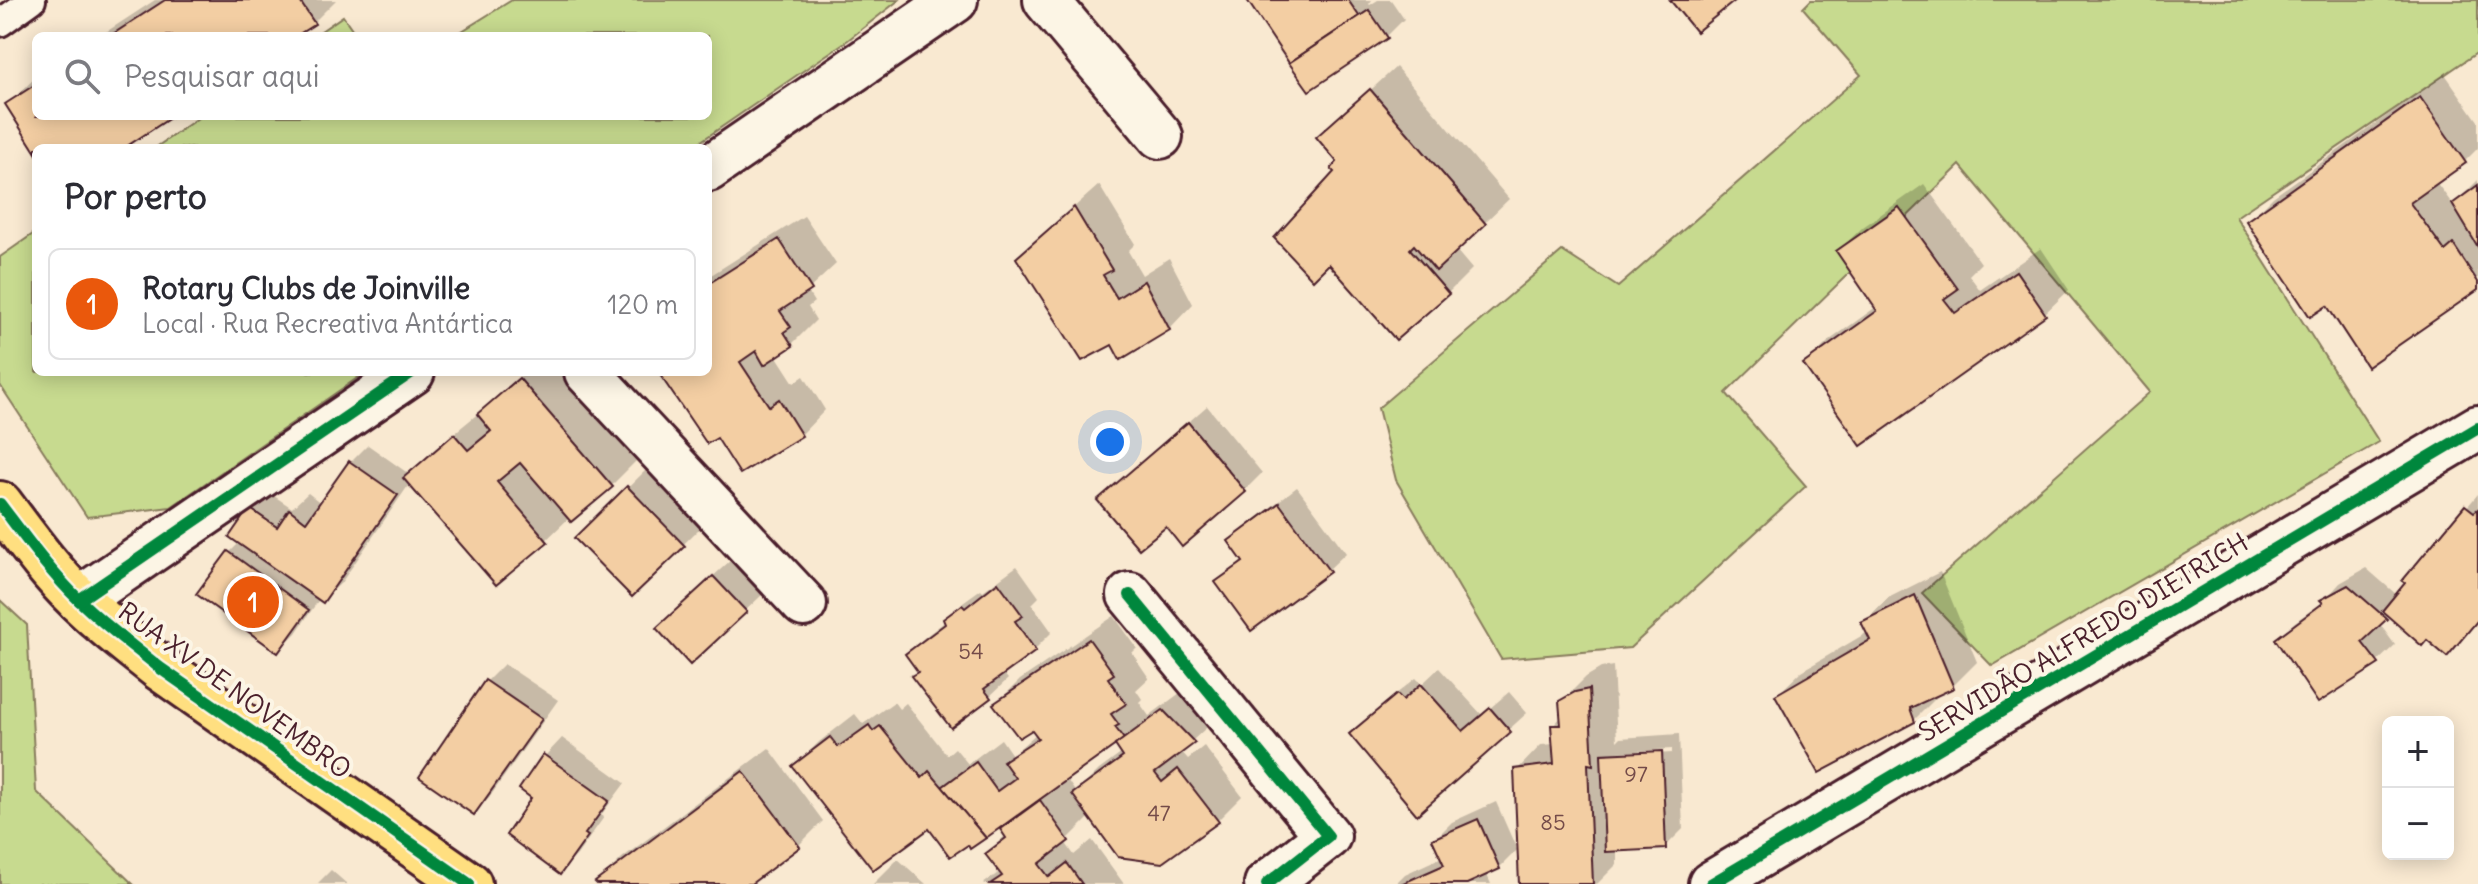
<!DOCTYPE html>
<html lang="pt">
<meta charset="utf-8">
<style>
:root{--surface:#fff;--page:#f7f7f7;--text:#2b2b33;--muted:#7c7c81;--line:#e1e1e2;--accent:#ea580c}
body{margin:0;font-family:Delius,sans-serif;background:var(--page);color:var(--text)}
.controls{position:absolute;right:24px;bottom:24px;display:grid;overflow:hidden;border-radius:12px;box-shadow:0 4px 20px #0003}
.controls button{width:72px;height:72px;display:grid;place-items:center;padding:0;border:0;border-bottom:2px solid var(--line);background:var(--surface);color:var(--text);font:40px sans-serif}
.you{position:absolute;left:1110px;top:442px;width:28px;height:28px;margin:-20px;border:6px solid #fff;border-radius:50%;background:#1a73e8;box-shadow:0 0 0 12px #1a73e833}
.badge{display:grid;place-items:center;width:52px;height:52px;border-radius:50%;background:var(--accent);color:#fff;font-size:26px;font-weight:700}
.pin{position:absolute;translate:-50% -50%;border:4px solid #fff;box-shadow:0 2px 8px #0006}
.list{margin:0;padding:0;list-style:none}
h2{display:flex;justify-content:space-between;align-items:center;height:104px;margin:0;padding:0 32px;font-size:34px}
h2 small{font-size:26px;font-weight:400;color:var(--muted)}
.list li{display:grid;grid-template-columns:52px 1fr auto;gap:24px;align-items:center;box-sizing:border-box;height:112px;margin:0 16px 16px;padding:0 16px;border:2px solid var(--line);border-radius:12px}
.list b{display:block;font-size:30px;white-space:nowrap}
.list p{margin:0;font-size:26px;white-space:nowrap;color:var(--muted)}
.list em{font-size:26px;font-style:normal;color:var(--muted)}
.icon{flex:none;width:44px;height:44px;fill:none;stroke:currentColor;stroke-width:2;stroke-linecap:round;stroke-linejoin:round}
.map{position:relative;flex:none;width:2478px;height:884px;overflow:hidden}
.search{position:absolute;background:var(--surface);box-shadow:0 4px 20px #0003;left:32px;top:32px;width:680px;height:88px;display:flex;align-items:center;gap:20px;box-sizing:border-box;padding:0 28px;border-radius:12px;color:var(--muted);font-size:30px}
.panel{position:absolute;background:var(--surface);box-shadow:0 4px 20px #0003;left:32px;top:144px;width:680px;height:232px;border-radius:12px}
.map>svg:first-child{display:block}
</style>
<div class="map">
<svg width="2478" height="884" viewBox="0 0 2478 884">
<rect width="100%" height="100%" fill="#f9e9d1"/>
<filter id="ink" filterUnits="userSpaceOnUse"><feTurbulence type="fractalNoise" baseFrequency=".0125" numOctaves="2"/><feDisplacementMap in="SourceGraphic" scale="16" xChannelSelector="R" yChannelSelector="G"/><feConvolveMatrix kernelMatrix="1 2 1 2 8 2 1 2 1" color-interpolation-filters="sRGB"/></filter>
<g filter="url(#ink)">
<!-- green -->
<g fill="#c7da8f" stroke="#887c5d" stroke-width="2">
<polygon points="512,0 899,0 848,40 691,148 155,148 201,116 708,116 708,36 454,36"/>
<polygon points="1811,0 2478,0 2478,52 2236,217 2379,442 1992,666 1922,593 2150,392 1960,165 1726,393 1806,486 1630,648 1501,659 1396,480 1378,408 1562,251 1618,287 1861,75 1803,8"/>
<polygon points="343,16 357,36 314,36"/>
<polygon points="36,232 36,372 366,372 171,507 87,517 0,385 0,257"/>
<polygon points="0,600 27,625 36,791 133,884 0,884"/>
</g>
<!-- shadow -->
<g fill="#0003" fill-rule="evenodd">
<polygon points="155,0 336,0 314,22 293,36 100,36"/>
<polygon points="1250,0 1372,0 1369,4 1370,5 1378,0 1391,0 1404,19 1387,36 1298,57"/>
<polygon points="1396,67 1509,199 1456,250 1472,269 1448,293 1336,172 1339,162 1319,137"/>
<polygon points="2445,74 2478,121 2478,148 2465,161 2436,182 2453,205 2478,180 2478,288 2328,303 2249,221 2273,197"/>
<polygon points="36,77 36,116 170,116 121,148 36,149 7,105"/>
<polygon points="1924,184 1981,263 1969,275 1980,290 2041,248 2069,290 2044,314 1805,365 1830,340 1876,307 1838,251 1863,227"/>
<polygon points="1099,185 1135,244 1128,251 1142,275 1169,258 1193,304 1169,329 1121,358 1044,234"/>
<polygon points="804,216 836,264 807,291 814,302 808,307 816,320 792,344 776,355 794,383 804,376 825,410 801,435 717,435 661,372 708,372 708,277"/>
<polygon points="525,372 559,372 636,461 612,485 572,519 570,517 546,540 410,483 341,583 323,600 320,598 296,633 278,651 229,553 240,542 251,510 268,492 292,508 308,493 322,504 350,463 368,445 409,474 430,453 480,412 481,413"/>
<polygon points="1207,406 1262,473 1244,491 1167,524 1099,500"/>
<polygon points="646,470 701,527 632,595 577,538"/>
<polygon points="1297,487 1346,553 1328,570 1218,583 1244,559 1231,542 1249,524"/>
<polygon points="2478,494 2478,622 2447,655 2428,638 2389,614 2379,623 2395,645 2377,662 2277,639 2295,622 2324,601 2340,583 2366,568 2397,595 2408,583 2405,581"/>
<polygon points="731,560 763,594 745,611 676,610"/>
<polygon points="1017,566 1039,597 1032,604 1052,632 1035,649 1003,673 1008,679 990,696 951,725 920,671 907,654 925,637 946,621 963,602 981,589 983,591"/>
<polygon points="1940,572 1977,662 1953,686 1937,694 1938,696 1914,720 1777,695 1802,671 1868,632 1864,623 1888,598"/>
<path d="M 1114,616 L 1137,648 L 1132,653 L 1149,678 L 1136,690 L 1142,699 L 1139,702 L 1149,716 L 1188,687 L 1218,717 L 1181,751 L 1188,759 L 1204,746 L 1242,796 L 1218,820 L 1161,861 L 1091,816 L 1065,842 L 1074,855 L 1092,840 L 1124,884 L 983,884 L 1001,871 L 987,854 L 1006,835 L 1000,826 L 930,826 L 795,766 L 819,742 L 855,714 L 863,724 L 894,702 L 899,709 L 906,703 L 947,755 L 955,748 L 968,764 L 1001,739 L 1012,755 L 1037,733 L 996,704 L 1020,680 ZM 1115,743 L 1122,753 L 1099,770 L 1076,793 L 1066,778 Z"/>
<polygon points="504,664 558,700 491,795 474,813 422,776 487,681"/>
<path d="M 1613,666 L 1617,741 L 1620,738 L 1679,734 L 1683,829 L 1665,847 L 1617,849 L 1617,864 L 1597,884 L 1521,884 L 1517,770 L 1541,745 L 1555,744 L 1553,726 L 1562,716 L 1561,702 L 1586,677 L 1601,668 ZM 1672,749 L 1672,753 L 1618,756 L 1618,752 Z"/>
<polygon points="1439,668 1482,715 1509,692 1527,713 1417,813 1352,734 1369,716 1416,678 1422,684"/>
<polygon points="562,738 625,783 601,815 604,817 577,855 559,873 534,798 545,756"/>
<polygon points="769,748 823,821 799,845 748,884 600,884 598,882 622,858"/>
<polygon points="1496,802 1517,850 1499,868 1486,873 1491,884 1395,884 1405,874 1442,857 1434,840 1452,822"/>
<polygon points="898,859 926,884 873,884"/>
<polygon points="331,870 347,884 317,884"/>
</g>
<!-- building -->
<g fill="#f3cea3" stroke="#4a1f2b" stroke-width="2">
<polygon points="165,0 299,0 315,24 296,36 110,36"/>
<polygon points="1247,0 1348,0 1359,16 1289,63"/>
<polygon points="1670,0 1736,0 1696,32"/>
<polygon points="1369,10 1388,38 1309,91 1289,63"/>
<polygon points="36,84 36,116 173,116 124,148 36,148 36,153 5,104"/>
<polygon points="1370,89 1486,224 1436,271 1414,245 1410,249 1449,294 1396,340 1329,264 1313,280 1274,238 1334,172 1331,169 1337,162 1316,137"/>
<polygon points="2420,97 2466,163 2410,203 2445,251 2453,244 2478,282 2478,290 2367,367 2327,306 2310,317 2246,221"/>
<polygon points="2478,185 2478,247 2452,204"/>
<polygon points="1074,207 1112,270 1103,275 1117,298 1144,281 1170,330 1120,360 1112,345 1082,361 1016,258"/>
<polygon points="1899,207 1958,289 1944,299 1955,313 2016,271 2046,315 1861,446 1803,364 1877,311 1836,251"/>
<polygon points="779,239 812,290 780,311 791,327 784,332 793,346 764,365 756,351 740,362 769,406 779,399 802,436 740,474 717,438 707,444 658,372 708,372 708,284"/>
<polygon points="519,378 613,487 571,522 520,463 497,482 548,542 496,585 403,478 454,434 468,450 491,431 477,414"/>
<polygon points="1188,422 1246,492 1182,547 1166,527 1139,549 1097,500"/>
<polygon points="349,461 398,495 323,603 229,537 249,508 277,527 289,509 306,522"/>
<polygon points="627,486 685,546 632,597 574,538"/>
<polygon points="1279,503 1330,572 1251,631 1215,582 1243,562 1228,541"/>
<polygon points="2465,505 2474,512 2478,509 2478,620 2447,657 2427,640 2422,646 2382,611 2405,583 2402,581"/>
<polygon points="228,551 309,610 278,653 196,594"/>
<polygon points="713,576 747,612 690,665 656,628"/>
<polygon points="998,582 1023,616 1015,621 1036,651 984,689 991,698 951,728 911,676 918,672 905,654 945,624 943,619 962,605 965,608"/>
<polygon points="2348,585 2387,619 2362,642 2379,664 2318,703 2275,639 2323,603 2320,600"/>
<polygon points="1915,595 1954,688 1910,708 1915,722 1819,773 1775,695 1870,640 1861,622"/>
<polygon points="1089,639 1114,674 1108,678 1126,704 1111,714 1119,725 1115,727 1124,739 986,838 942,787 976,762 997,791 1015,778 1003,761 1038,738 1032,730 1019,738 993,704"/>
<polygon points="485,680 542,719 474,815 419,777"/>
<polygon points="1421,684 1463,731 1490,708 1511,732 1417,815 1349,734 1397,694 1403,700"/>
<polygon points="1589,689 1593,765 1588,764 1593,884 1519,884 1514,769 1554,764 1551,725 1561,725 1559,701 1575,692"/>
<polygon points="1163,710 1195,743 1155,773 1162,782 1178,769 1219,822 1162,863 1118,857 1072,794 1123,757 1115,745"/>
<polygon points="869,725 873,731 880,726 922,778 929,771 986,838 970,849 968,845 950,857 929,829 873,870 792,766 830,737 838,747"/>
<polygon points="1662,751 1666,849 1605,852 1601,754"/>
<polygon points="543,754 609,801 585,834 588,836 560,875 506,835 531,798 519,789"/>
<polygon points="743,771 800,847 751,884 597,884 595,882"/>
<polygon points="1040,800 1069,841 1039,864 1049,877 1067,863 1082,884 990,884 1002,876 985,854 1006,838 1000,829"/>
<polygon points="1478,819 1500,869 1467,884 1401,884 1444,865 1432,839"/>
</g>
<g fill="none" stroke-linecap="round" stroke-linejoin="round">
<defs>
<polyline id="service" points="0,23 32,0"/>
<g id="minor">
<polyline points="1046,0 1160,136"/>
<polyline points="708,169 955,0"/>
<polyline points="587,372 804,604"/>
<polyline points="1130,595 1328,836 1267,884"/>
<polyline points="79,600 412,372"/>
<polyline points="1711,884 2478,428"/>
</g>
<path id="primary" d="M 0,504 C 25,537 49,571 79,600 C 104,625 133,646 160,668 L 469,884"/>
</defs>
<!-- service casing -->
<use href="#service" stroke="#4a1f2b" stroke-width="32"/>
<!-- minor casing -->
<use href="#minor" stroke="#4a1f2b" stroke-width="50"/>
<!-- primary casing -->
<use href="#primary" stroke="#4a1f2b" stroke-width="50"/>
<!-- service -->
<use href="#service" stroke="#fcf5e5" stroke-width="26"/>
<!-- minor -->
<use href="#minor" stroke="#fcf5e5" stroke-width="44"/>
<!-- primary -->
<use href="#primary" stroke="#ffdf80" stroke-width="44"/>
<defs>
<g id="cycleway">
<path d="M 0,504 C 25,537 49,571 79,600 C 104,625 133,646 160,668 L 469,884"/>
<polyline points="1130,595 1328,836 1267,884"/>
<polyline points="79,600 412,372"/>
<polyline points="1711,884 2478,428"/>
</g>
</defs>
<!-- cycleway casing -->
<use href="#cycleway" stroke="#fcf5e5" stroke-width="17"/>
<!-- cycleway -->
<use href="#cycleway" stroke="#00873e" stroke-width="12"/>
</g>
</g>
<g text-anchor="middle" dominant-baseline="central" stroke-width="8" stroke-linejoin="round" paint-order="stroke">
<!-- number labels -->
<g font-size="22" fill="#744b49">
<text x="971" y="651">54</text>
<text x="1636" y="774">97</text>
<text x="1159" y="813">47</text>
<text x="1553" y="822">85</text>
</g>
<!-- street labels -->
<g font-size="26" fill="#4a1f2b" stroke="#fcf5e5">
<text transform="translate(2083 637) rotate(-31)">SERVIDÃO ALFREDO DIETRICH</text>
<text transform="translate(235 690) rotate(36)">RUA XV DE NOVEMBRO</text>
</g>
</g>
</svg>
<div class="controls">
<button>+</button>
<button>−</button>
</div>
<div class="you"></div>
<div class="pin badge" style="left:253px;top:602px">1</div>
<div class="search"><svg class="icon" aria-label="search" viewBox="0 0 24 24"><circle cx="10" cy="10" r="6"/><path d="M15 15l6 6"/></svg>Pesquisar aqui</div>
<section class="panel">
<h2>Por perto<small></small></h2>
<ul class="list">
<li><span class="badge">1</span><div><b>Rotary Clubs de Joinville</b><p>Local · Rua Recreativa Antártica</p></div><em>120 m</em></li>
</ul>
</section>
</div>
